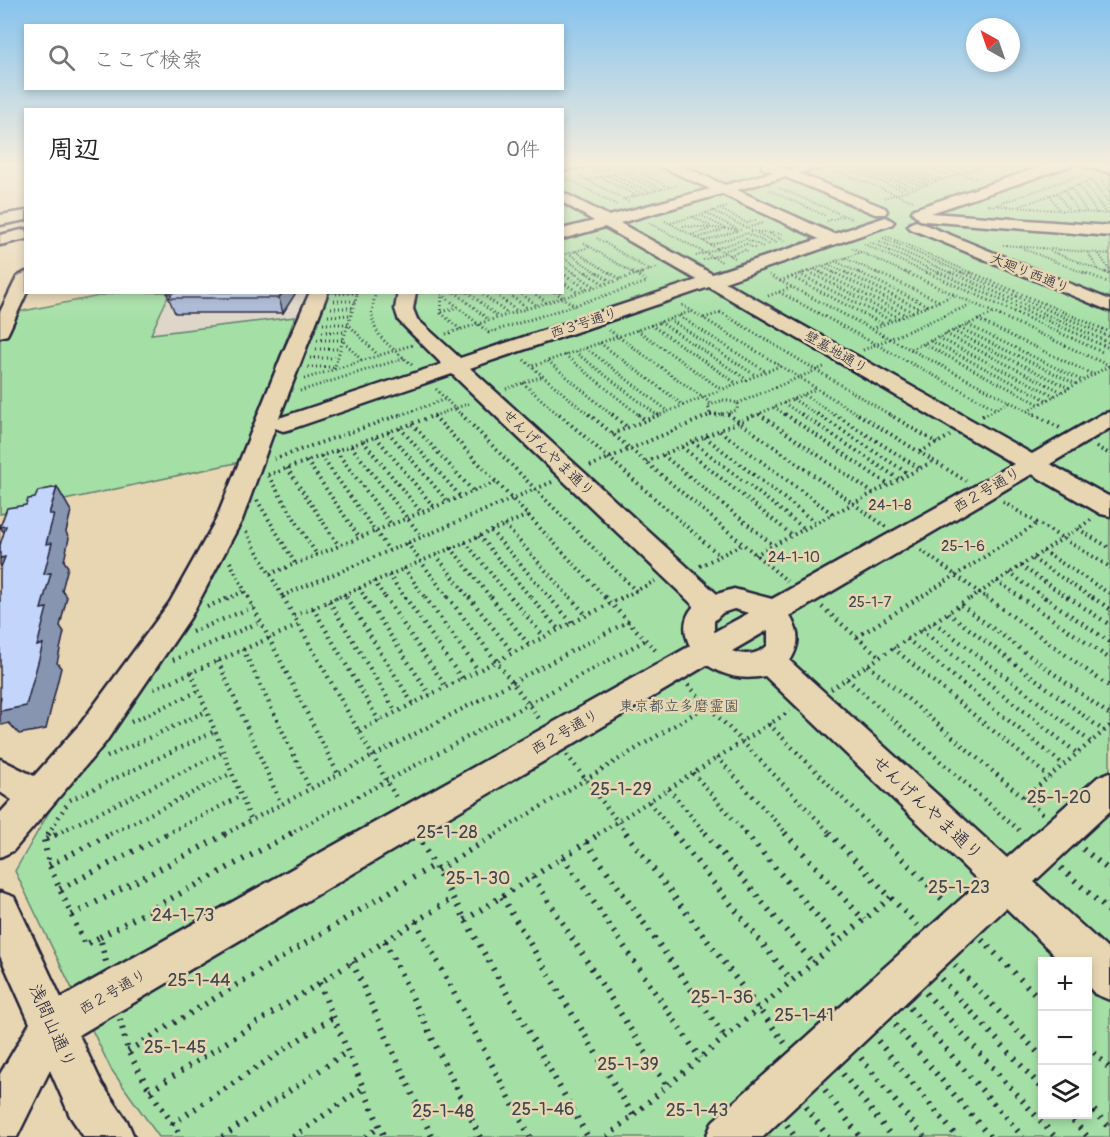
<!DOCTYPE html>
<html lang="ja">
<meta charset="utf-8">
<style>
:root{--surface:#fff;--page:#f2f2f2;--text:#222;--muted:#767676;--line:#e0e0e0}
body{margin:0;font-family:Pangolin,"Klee One",sans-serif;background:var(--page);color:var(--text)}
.controls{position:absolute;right:18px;bottom:18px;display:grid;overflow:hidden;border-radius:0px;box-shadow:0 3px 9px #0003}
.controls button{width:54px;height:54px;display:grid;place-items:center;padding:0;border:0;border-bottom:2px solid var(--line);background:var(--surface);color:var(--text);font:30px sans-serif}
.compass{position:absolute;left:966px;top:18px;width:54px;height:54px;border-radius:50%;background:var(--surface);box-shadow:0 3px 9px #0003;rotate:320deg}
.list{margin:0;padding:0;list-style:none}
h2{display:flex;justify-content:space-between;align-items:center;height:78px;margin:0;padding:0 24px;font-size:26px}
h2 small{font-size:20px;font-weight:400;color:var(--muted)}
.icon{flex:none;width:33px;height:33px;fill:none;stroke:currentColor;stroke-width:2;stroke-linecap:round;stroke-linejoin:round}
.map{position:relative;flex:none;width:1110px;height:1137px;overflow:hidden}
.search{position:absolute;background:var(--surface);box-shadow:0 3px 9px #0003;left:24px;top:24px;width:540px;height:66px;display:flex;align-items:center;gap:15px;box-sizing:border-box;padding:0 21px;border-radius:0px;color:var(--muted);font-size:22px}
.panel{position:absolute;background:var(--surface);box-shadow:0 3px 9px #0003;left:24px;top:108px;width:540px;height:186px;border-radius:0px}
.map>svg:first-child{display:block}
</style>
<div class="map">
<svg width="1110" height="1137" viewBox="0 0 1110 1137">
<rect width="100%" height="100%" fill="#e8d6b3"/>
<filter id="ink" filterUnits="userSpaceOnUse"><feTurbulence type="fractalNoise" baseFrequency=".0167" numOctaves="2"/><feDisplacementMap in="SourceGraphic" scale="12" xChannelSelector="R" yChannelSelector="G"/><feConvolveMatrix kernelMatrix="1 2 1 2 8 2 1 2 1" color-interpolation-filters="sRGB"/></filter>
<g filter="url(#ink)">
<!-- built -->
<polygon fill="#ddd6c9" points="171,293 308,293 296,317 151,333"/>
<!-- green -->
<g fill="#a4e0a6" stroke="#638170" stroke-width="1.5" fill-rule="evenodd">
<path d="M 563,163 L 1110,163 L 1110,1137 L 159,1137 L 111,1069 L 15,871 L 60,793 L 183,619 L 326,293 L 562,292 ZM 1042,962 L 1088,962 L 1088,1114 L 1042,1114 Z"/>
<polygon points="170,292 151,334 295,317 240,462 0,514 0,341 13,313 115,293"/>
</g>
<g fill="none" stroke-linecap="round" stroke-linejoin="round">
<defs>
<g id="minor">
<polygon points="562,163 587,163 585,166 562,171"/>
<path d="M 659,163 L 675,163 L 725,185 L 773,172 L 762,168 L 762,163 L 773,163 L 792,171 L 793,166 L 808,163 L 828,163 L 827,166 L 798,173 L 885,208 L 887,211 L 885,214 L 875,214 L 785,177 L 737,190 L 834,234 L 886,217 L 894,222 L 891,225 L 725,282 L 1032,454 L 1102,414 L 1110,412 L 1110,428 L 1050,464 L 1110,497 L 1110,516 L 1101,514 L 1032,474 L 790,616 C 800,634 800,644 790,661 L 1007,858 L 1098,777 L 1110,772 L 1110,811 L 1034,882 L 1110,951 L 1110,1000 L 1095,994 L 1088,986 L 1088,962 L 1062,962 L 1006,908 L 763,1137 L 706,1137 L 713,1121 L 980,882 L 765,676 C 743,680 726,677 707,665 L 79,1035 L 102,1084 L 127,1121 L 134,1137 L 84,1137 L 70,1116 L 50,1070 L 17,1137 L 0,1137 L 0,1074 L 30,1023 L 0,956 L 0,892 L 14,897 L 61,998 L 690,646 C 683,631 683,618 694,606 L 452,374 L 291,429 L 283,431 L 275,428 L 242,520 L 190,618 L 105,743 L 13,851 L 0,857 L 0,813 L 12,800 L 0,792 L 0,759 L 34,776 L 81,723 L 170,602 L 216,520 L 282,355 L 310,292 L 328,292 L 279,418 L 442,364 L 399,321 L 395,309 L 398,292 L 416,292 L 413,309 L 417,319 L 460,358 L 697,280 L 605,227 L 562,239 L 562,229 L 594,221 L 562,202 L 562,192 L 609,216 L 710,189 L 660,166 ZM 722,194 L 819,239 L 712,274 L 620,223 ZM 709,287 L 1014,464 L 772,599 L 734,589 L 717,594 L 470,368 ZM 734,609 L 749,613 L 714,632 L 714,621 L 722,613 ZM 768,630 L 768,645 C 758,655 745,656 732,651 Z"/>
<polygon points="1053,163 1072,163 1070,166 931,213 1110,226 1110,236 925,221 920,220 912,212 914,209"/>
<polygon points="1082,163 1110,165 1110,173 1084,166"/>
<polygon points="26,211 26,220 0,225 0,215"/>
<polygon points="916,221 1110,300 1110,311 911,229 908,226 911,223"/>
<polygon points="26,229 26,239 0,245 0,235"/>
<polygon points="26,272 26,292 27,292 9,331 7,335 0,337 0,312 17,277"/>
<path d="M 0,526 L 9,529 C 14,536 14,541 9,548 L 0,551 Z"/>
</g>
</defs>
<!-- minor casing -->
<use href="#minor" stroke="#22223b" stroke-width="5"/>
<!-- path-far4 -->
<g stroke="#22223b" stroke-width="2" stroke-dasharray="1 2" stroke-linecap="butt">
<polyline points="705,163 732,174"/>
<polyline points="720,163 739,171"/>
<polyline points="739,163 751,168"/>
<polyline points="850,163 914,187"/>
<polyline points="859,163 920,185"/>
<polyline points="868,163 926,184"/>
<polyline points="877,163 930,182"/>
<polyline points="887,163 937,181"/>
<polyline points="896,163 940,179"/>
<polyline points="911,163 950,176"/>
<polyline points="929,163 976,179"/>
<polyline points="946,163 968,170"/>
<polyline points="961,163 978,168"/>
<polyline points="971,163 981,166"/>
<polyline points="845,164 909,189"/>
<polyline points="839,166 903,190"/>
<polyline points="639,168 656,176"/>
<polyline points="632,169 669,187"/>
<polyline points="834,170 913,201"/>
<polyline points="626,171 662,189"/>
<polyline points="591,172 631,163"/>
<polyline points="620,172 656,190"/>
<polyline points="613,174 650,192"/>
<polyline points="607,175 643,194"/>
<polyline points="580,176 629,202"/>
<polyline points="601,177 637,196"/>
<polyline points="568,179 617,205"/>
<polyline points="588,180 651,164"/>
<polyline points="1091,180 1110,205"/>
<polyline points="1102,182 1110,193"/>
<polyline points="1085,183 1106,213"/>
<polyline points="1078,185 1097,213"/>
<polyline points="779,188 852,219"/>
<polyline points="1071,188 1087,212"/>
<polyline points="769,190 826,216"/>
<polyline points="1064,190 1078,211"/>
<polyline points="1057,193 1069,210"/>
<polyline points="1050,195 1059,210"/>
<polyline points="884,198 995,163"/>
<polyline points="624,199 678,185"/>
<polyline points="987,205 1110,214"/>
<polyline points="996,205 1080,175"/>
<polyline points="1020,206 1095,179"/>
<polyline points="720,209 747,223 756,220"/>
<polyline points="713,211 747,228 763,223"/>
<polyline points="706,213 737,229"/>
<polyline points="700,215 725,228"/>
<polyline points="693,217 710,226"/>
<polyline points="665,221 735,258"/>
<polyline points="827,221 843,216"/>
<polyline points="649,223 722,262"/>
<polyline points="671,223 727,207"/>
<polyline points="683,226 742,230"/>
<polyline points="751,231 783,234"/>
<polyline points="757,233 777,243"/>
<polyline points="770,234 785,241"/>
<polyline points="691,235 710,229"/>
<polyline points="886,236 974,274"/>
<polyline points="597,238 649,270"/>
<polyline points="697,238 723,230"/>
<polyline points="883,238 965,274"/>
<polyline points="877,240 953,274"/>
<polyline points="704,241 737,231"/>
<polyline points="870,242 941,274"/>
<polyline points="584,243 634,274"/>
<polyline points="864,244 929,274"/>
<polyline points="710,245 747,233 770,245"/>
<polyline points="1003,245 1110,254"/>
<polyline points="717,248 746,239 763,247"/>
<polyline points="852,248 908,274"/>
<polyline points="1024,249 1086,274"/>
<polyline points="575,251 611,274"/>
<polyline points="723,251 746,244 756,249"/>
<polyline points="1050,251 1109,274"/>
<polyline points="568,253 599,274"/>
<polyline points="1088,253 1098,269"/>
<polyline points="1099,254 1110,271"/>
<polyline points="562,255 590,247"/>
<polyline points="730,255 745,250 748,252"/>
<polyline points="696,256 718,249"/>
<polyline points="562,257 588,274"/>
<polyline points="845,258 879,274"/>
<polyline points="703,260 725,253"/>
<polyline points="835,261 861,274"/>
<polyline points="828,264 848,274"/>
<polyline points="562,265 575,274"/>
<polyline points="821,266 836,274"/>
<polyline points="814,269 823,274"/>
<polyline points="807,271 812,274"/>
<polyline points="639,274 657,268"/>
<polyline points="801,274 861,252"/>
</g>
<!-- path-far3 -->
<g stroke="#22223b" stroke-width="3" stroke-dasharray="1 3" stroke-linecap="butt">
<polyline points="573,272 595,287"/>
<polyline points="586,272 604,284"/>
<polyline points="597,272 612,282"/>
<polyline points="609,272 620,279"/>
<polyline points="632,272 646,281"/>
<polyline points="809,272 899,318"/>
<polyline points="820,272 906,315"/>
<polyline points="833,272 913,312"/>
<polyline points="845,272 920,309"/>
<polyline points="858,272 928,306"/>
<polyline points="876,272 939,301"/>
<polyline points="905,272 1110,366"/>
<polyline points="926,272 1102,352"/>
<polyline points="938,272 1109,348"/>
<polyline points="950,272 1110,343"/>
<polyline points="961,272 1110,337"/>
<polyline points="970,272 1110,332"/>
<polyline points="1083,272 1110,283"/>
<polyline points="1105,272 1110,274"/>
<polyline points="562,273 587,289"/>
<polyline points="799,274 892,321"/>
<polyline points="769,275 1037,416"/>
<polyline points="792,277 883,324"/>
<polyline points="780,281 805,272"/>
<polyline points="562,282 578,292"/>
<path d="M 376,292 C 364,333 384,340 412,365"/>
<polyline points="455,292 489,320"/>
<polyline points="468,292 498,317"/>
<polyline points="480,292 508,314"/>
<polyline points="493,292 517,311"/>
<polyline points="506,292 527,308"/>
<polyline points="519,292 536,305"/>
<polyline points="533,292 546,302"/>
<polyline points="555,292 575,306"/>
<polyline points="779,292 996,409"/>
<polyline points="442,293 441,313 461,330"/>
<polyline points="336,294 358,293"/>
<polyline points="442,294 489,333"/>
<polyline points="768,296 792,287"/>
<polyline points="334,301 355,301"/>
<polyline points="682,305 861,416"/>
<polyline points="331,308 353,308"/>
<polyline points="442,312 458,307"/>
<polyline points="720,312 892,416"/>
<polyline points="328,316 351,315"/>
<polyline points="679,316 765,371"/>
<polyline points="704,318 723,312"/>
<polyline points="669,319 755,375"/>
<polyline points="978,320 1094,375"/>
<polyline points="660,322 746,379"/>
<polyline points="323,324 348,324 378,355"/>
<polyline points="651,325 736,383"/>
<polyline points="968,325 1083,381"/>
<polyline points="960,328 1076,384"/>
<polyline points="872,329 954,295"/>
<polyline points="609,330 712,404"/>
<polyline points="637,330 721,389"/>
<polyline points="953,331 1069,388"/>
<polyline points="322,332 346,332"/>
<polyline points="488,333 647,282"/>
<polyline points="446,334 644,272"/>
<polyline points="946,334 1062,392"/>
<polyline points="939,338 1055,396"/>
<polyline points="317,340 343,340 362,361"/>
<polyline points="931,341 1047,400"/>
<polyline points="600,343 683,405"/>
<polyline points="924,344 1039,404"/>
<polyline points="586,348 668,411"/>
<polyline points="316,349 340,349"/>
<polyline points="911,349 994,313"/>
<polyline points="863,350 972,304"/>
<polyline points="575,352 657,415"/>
<polyline points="565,355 640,416"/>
<polyline points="310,358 337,358"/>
<polyline points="524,360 590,416"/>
<polyline points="548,361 613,416"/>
<polyline points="533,366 692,311"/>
<polyline points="308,367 335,367"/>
<polyline points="334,369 358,292"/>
<polyline points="304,379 412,345"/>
<polyline points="523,383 560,416"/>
<polyline points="436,389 462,416"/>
<polyline points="506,389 543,376"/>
<polyline points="300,391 404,358"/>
<polyline points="804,395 837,416"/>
<polyline points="793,399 819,416"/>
<polygon points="723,400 738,403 737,410 724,414 710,415 708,406"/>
<polyline points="738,403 826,366"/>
<polyline points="784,403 803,416"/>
<polyline points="774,407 787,416"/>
<polyline points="1027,411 1109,366"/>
<polyline points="728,414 730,416"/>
<polyline points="759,414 761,416"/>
<polyline points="398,416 446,399"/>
<polyline points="434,416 470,403"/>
<polyline points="657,416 780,366"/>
<polyline points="754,416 816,389"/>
<polyline points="983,416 1010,402"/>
</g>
<!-- path-far2 -->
<g stroke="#22223b" stroke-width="4" stroke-dasharray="1.5 4" stroke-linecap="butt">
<polyline points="461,414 636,591"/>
<polyline points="559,414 720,556"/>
<polyline points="589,414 787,581"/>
<polyline points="612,414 628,428"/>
<polyline points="638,414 645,420"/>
<polyline points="728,414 886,527"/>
<polyline points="759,414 873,493"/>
<polyline points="785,414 889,485"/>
<polyline points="801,414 899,479"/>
<polyline points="817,414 909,474"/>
<polyline points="834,414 919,468"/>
<polyline points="858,414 966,481"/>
<polyline points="889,414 937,443"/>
<polyline points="1034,414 1060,428"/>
<polyline points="710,415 725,414"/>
<polyline points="434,416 607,599"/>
<polyline points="982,416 986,414"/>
<polyline points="412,424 473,491"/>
<polyline points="400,428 460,496"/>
<polyline points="720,431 833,514"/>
<polyline points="388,432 447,501"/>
<polyline points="612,434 661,414"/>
<polyline points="376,437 434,507"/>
<polyline points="705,437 816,523"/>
<polyline points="363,441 421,512"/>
<polyline points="693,442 805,529"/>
<polyline points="351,446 422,537"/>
<polyline points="682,447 792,535"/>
<polyline points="1096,447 1110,454"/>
<polyline points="336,451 391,524"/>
<polyline points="920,452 950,436"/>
<polyline points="663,455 773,545"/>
<polyline points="321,456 389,550"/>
<polyline points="274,459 402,414"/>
<polyline points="307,461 359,537"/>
<polyline points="646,462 757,414"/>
<polyline points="590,466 710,415"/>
<polyline points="287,468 339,546"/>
<polyline points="268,475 439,414"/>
<polyline points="268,476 317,555"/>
<polyline points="257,500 295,563"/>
<polyline points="1003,502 1110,567"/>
<polyline points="505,525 571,599"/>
<polyline points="1078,529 1110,548"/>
<polyline points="491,531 551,599"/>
<polyline points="246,532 284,599"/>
<polyline points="479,536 532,599"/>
<polyline points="465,542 512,599"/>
<polyline points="407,543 449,599"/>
<polyline points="451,548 492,599"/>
<polyline points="921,550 988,599"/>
<polyline points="1043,551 1110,594"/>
<polyline points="436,555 470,599"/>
<polyline points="755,555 934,461"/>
<polyline points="1033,559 1094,599"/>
<polyline points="230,562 249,599"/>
<polyline points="700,566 743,544"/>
<polyline points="1021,566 1070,599"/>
<polyline points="404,568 426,599"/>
<polyline points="1009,573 1047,599"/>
<polyline points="270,574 496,482"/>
<polyline points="389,575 406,599"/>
<polyline points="374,581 386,599"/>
<polyline points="997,581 1023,599"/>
<polyline points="359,588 366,599"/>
<polyline points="344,594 347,599"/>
<polyline points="282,596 552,482"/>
<polyline points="227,599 245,591"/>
<polyline points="334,599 528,515"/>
<polyline points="620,599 655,581"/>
<polyline points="918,599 1038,523"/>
<polyline points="970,599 1094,518"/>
</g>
<!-- path-far1 -->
<g stroke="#22223b" stroke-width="4.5" stroke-dasharray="1.5 5" stroke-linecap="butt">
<polyline points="248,597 338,774"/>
<polyline points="283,597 397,799"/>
<polyline points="346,597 413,704"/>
<polyline points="365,597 430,695"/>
<polyline points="385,597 446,687"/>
<polyline points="405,597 462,679"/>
<polyline points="425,597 478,670"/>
<polyline points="448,597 541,721"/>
<polyline points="469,597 513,653"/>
<polyline points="491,597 529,645"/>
<polyline points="511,597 544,637"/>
<polyline points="531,597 559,630"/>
<polyline points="549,597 572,623"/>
<polyline points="570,597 587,616"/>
<polyline points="605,597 658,653"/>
<polyline points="986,597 1110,687"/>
<polyline points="1020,597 1110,659"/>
<polyline points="1044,597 1110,642"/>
<polyline points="1068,597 1110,625"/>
<polyline points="1092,597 1110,609"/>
<polyline points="329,601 396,712"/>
<polyline points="961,605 1110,715"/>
<polyline points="207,607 230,597"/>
<polyline points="822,607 880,657"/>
<polyline points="313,608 379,721"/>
<polyline points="948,613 1104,731"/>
<polyline points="294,616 338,597"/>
<polyline points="934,622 1091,742"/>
<polyline points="921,630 1077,753"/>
<polyline points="192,632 253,607"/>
<polyline points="857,637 920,597"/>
<polyline points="907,639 1064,765"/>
<polyline points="893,648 1049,777"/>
<polyline points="243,649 310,789"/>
<polyline points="173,660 260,622"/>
<polyline points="218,661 281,804"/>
<polyline points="868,665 1043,814"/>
<polyline points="191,672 251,820"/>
<polyline points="847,679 1022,833"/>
<polyline points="688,685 831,834"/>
<polyline points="154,689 299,625"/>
<polyline points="831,689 972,597"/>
<polyline points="131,722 199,691"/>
<polyline points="769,724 878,834"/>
<polyline points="359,731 623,597"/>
<polyline points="567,755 627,834"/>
<polyline points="107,757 207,711"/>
<polyline points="717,757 787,834"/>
<polyline points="693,773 746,834"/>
<polyline points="669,789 706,834"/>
<polyline points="1024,798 1110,726"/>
<polyline points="70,800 215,731"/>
<polyline points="649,802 675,834"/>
<polyline points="48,834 67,804"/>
<polyline points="56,834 223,752"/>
<polyline points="110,834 232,773"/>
<polyline points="166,834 241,796"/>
<polyline points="225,834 629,621"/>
<polyline points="289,834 646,640"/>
<polyline points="496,834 708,705"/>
<polyline points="598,834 790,711"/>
</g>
<!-- path -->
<g stroke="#22223b" stroke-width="6" stroke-dasharray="2 7" stroke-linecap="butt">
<polyline points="49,833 44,840 49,865 85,945 100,937 106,962"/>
<polyline points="626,833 787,1046"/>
<polyline points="674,833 792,981"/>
<polyline points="705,833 813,963"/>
<polyline points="745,833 839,941"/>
<polyline points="785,833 864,920"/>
<polyline points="829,833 919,927"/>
<polyline points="877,833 946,903"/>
<polyline points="46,839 59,833"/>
<polyline points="586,842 725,1037"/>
<polyline points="422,843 588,1137"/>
<polyline points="1083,849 1110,871"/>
<polyline points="563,857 700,1058"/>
<polyline points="49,865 113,833"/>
<polyline points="1061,868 1110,912"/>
<polyline points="437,870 498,833"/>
<polyline points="533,877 667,1086"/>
<polyline points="60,889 169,833"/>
<polyline points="502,897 633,1115"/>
<polyline points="72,915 228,833"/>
<polyline points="465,920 601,833"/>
<polyline points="416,921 530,1137"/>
<polyline points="100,937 292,833"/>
<polyline points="982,940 1042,1001"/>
<polyline points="385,941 480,1137"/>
<polyline points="352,962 432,1137"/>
<polyline points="955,965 1042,1057"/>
<polyline points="941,979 1042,1088"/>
<polyline points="319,983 384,1137"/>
<polyline points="926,993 1055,1137"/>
<polyline points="910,1008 1023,1137"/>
<polyline points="120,1019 128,1051 150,1091 182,1137"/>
<polyline points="895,1025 990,1137"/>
<polyline points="878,1041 957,1137"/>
<polyline points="1088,1046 1110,1069"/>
<polyline points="128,1051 434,865"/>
<polyline points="861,1058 924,1137"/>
<polyline points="843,1074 892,1137"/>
<polyline points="825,1090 860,1137"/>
<polyline points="150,1091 453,898"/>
<polyline points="1088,1104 1110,1128"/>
<polyline points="806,1107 828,1137"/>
<polyline points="1067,1114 1088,1137"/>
<polyline points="172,1124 333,1017"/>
<polyline points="787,1125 795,1137"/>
<polyline points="222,1137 348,1051"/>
<polyline points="293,1137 363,1088"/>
<polyline points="366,1137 379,1127"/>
<polyline points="607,1137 891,897"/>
</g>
<!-- minor -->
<use href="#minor" fill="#e8d6b3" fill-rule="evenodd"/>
</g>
<!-- wall -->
<polygon fill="#a8b7d8" stroke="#22223b" stroke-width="1.5" points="168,292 295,292 295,294 283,313 175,313 167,294"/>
<!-- shaded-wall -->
<g fill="#8895b0" stroke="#22223b" stroke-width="1.5">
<polygon points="283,292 295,292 295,294 283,313 279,298"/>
<polygon points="57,487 71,511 66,532 69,538 64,561 68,567 62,590 67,597 60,626 64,632 57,663 61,668 46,729 19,734 9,723 2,725 0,723 0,698 37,646 49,514"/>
<polygon points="6,526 18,551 0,527"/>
<polygon points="5,557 13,582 0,565 0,558"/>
</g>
<!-- building -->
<g fill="#c3d5fb" stroke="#22223b" stroke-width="1.5">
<polygon points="168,292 283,292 279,298 169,298 172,294 167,294"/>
<polygon points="57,487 49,514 54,514 46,544 52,543 44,574 51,573 41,609 47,608 37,646 43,644 26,706 0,711 0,703 1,698 0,698 0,570 5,557 0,558 0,545 6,526 0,527 7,508 26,505 28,499 35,498 38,491"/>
</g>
</g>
<!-- sky -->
<linearGradient id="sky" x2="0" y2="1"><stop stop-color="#86c3ee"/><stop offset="0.51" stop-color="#f5eddd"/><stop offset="1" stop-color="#f5eddd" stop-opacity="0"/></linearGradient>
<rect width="1110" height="322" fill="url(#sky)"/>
<g text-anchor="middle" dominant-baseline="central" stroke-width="5" stroke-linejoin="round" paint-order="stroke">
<!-- far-street labels -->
<g font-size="14" fill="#22223b" stroke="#e8d6b3">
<text transform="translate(1030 273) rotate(22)">大廻り西通り</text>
<text transform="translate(584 323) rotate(-18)">西３号通り</text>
<text transform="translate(836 352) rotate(30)">壁墓地通り</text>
</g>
<!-- street labels -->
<g font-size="15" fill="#22223b" stroke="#e8d6b3">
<text transform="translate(548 453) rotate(43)">せんげんやま通り</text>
<text transform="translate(987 490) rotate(-30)">西２号通り</text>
<text transform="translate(565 732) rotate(-30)">西２号通り</text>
<text transform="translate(113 992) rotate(-30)">西２号通り</text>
</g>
<!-- park labels -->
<g font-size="15" fill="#3c4850" stroke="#e8d6b3">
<text x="890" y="505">24-1-8</text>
<text x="963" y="546">25-1-6</text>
<text x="794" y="557">24-1-10</text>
<text x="870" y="602">25-1-7</text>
<text x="679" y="706">東京都立多磨霊園</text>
</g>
<!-- near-park labels -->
<g font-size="18" fill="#3c4850" stroke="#e8d6b3">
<text x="621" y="789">25-1-29</text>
<text x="1059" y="797">25-1-20</text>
<text x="447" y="832">25-1-28</text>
<text x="478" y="878">25-1-30</text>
<text x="959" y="887">25-1-23</text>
<text x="183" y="915">24-1-73</text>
<text x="199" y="980">25-1-44</text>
<text x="722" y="997">25-1-36</text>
<text x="804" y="1015">25-1-41</text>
<text x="175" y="1047">25-1-45</text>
<text x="628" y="1064">25-1-39</text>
<text x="543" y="1109">25-1-46</text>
<text x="697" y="1110">25-1-43</text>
<text x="443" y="1111">25-1-48</text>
</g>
<!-- near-street labels -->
<g font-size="18" fill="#22223b" stroke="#e8d6b3">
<text transform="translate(927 808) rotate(43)">せんげんやま通り</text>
<text transform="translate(52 1026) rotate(66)">浅間山通り</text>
</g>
</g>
</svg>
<div class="controls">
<button>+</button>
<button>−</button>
<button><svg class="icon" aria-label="layers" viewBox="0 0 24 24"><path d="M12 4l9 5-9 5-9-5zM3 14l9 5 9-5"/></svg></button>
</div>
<svg class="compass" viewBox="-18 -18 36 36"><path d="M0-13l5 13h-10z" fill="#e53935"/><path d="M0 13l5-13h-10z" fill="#767676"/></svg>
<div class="search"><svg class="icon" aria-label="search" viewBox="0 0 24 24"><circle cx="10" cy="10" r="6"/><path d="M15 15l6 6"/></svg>ここで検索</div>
<section class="panel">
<h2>周辺<small>0件</small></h2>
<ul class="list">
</ul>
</section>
</div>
